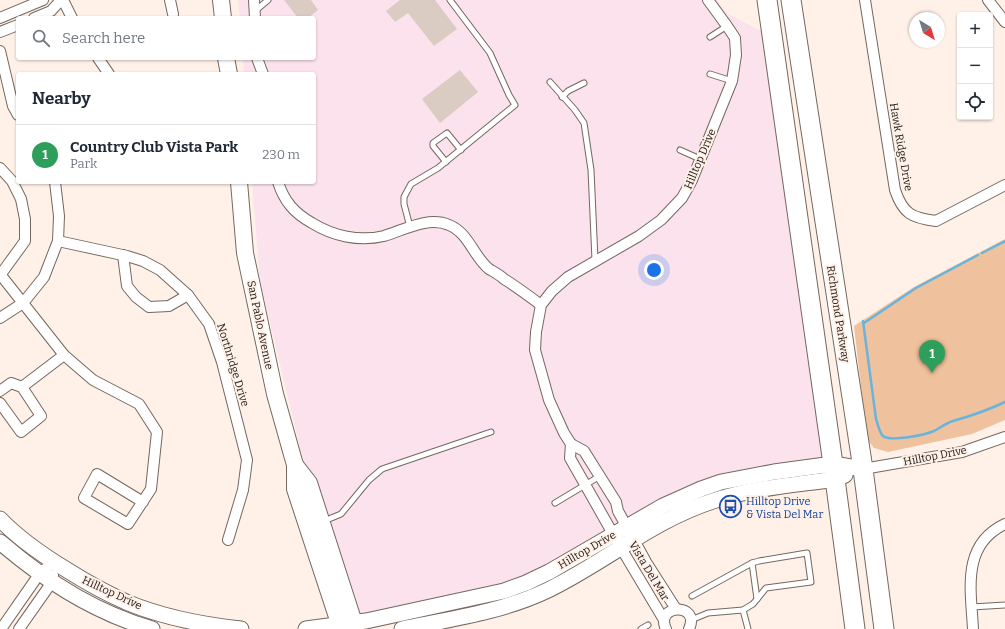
<!DOCTYPE html>
<meta charset="utf-8">
<style>
:root{--surface:#fff;--page:#f6f6f7;--text:#1f2937;--muted:#747a83;--line:#e0e1e3;--accent:#af2667}
body{margin:0;font-family:Bitter,serif;background:var(--page);color:var(--text)}
.controls{position:absolute;right:12px;top:12px;display:grid;overflow:hidden;border-radius:4px;box-shadow:0 1px 3px #0004}
.controls button{width:36px;height:36px;display:grid;place-items:center;padding:0;border:0;border-bottom:1px solid var(--line);background:var(--surface);color:var(--text);font:20px sans-serif}
.compass{position:absolute;left:909px;top:12px;width:36px;height:36px;border-radius:50%;background:var(--surface);box-shadow:0 1px 3px #0004;rotate:142deg}
.you{position:absolute;left:654px;top:270px;width:14px;height:14px;margin:-10px;border:3px solid #fff;border-radius:50%;background:#1a73e8;box-shadow:0 0 0 6px #1a73e833}
.badge{display:grid;place-items:center;width:26px;height:26px;border-radius:50%;background:var(--accent);color:#fff;font-size:13px;font-weight:700}
.pin{position:absolute;translate:-50% -33px;filter:drop-shadow(0 1px 2px #0008)}
.pin::after{content:'';position:absolute;top:21px;width:14px;height:12px;background:inherit;clip-path:polygon(0 0,100% 0,50% 100%)}
.list{margin:0;padding:0;list-style:none}
h2{display:flex;justify-content:space-between;align-items:center;height:52px;margin:0;padding:0 16px;font-size:17px}
h2 small{font-size:13px;font-weight:400;color:var(--muted)}
.list li{display:grid;grid-template-columns:26px 1fr auto;gap:12px;align-items:center;box-sizing:border-box;height:60px;padding:0 16px;border-top:1px solid var(--line)}
.list b{display:block;font-size:15px;white-space:nowrap}
.list p{margin:0;font-size:13px;white-space:nowrap;color:var(--muted)}
.list em{font-size:13px;font-style:normal;color:var(--muted)}
.icon{flex:none;width:22px;height:22px;fill:none;stroke:currentColor;stroke-width:2;stroke-linecap:round;stroke-linejoin:round}
.map{position:relative;flex:none;width:1005px;height:629px;overflow:hidden}
.search{position:absolute;background:var(--surface);box-shadow:0 1px 3px #0004;left:16px;top:16px;width:300px;height:44px;display:flex;align-items:center;gap:10px;box-sizing:border-box;padding:0 14px;border-radius:4px;color:var(--muted);font-size:15px}
.panel{position:absolute;background:var(--surface);box-shadow:0 1px 3px #0004;left:16px;top:72px;width:300px;height:112px;border-radius:4px}
.map>svg:first-child{display:block}
</style>
<div class="map">
<svg width="1005" height="629" viewBox="0 0 1005 629">
<rect width="100%" height="100%" fill="#fff1e7"/>
<!-- commercial -->
<polygon fill="#fbe2ed" points="238,0 717,0 728,14 767,34 824,457 668,496 526,577 358,617 302,456 260,281 252,182 314,182 314,74 244,74 243,58 314,58 314,18 240,18"/>
<!-- green -->
<polygon fill="#efc19c" points="1005,239 1005,420 972,434 888,452 874,448 867,439 854,326 914,287"/>
<g fill="none" stroke-linecap="round" stroke-linejoin="round">
<!-- stream -->
<g stroke="#69b4de" stroke-width="2.5">
<polyline points="982,253 1005,241"/>
<path d="M 863,321 L 876,419 C 878,424 879,432 883,436 C 891,442 925,435 934,431 C 940,428 946,423 953,421 C 971,416 988,410 1005,402"/>
<polyline points="864,323 916,288 978,255"/>
</g>
</g>
<!-- building -->
<g fill="#daccc2">
<polygon points="284,0 311,0 318,10 308,18 298,18"/>
<polygon points="400,0 435,0 457,29 434,46 408,13 395,22 386,11"/>
<polygon points="460,70 478,92 440,123 422,99"/>
</g>
<g fill="none" stroke-linecap="round" stroke-linejoin="round">
<defs>
<g id="lane">
<polyline points="255,11 268,0"/>
<polyline points="710,37 727,26"/>
<polyline points="710,74 732,81"/>
<polyline points="550,82 575,110 584,123 591,170 595,260"/>
<polyline points="562,97 568,91 584,83"/>
<polyline points="680,150 700,159"/>
<polyline points="446,162 433,146 433,143 447,133 461,150"/>
<polyline points="410,227 404,204 404,197 411,184 438,168 515,105 509,95 490,53 450,0"/>
<polyline points="555,503 600,476"/>
<polyline points="324,521 341,514 369,480 382,469 491,432"/>
<polyline points="752,563 757,599"/>
<polyline points="972,607 1005,605"/>
<polyline points="743,610 748,629"/>
<polyline points="691,620 708,613 743,610 753,604 766,588 811,582 807,553 759,561 752,563 692,596"/>
<polyline points="641,629 648,625"/>
</g>
<g id="street">
<polyline points="63,0 72,18"/>
<polyline points="170,0 173,14"/>
<polyline points="254,0 255,18"/>
<path d="M 865,0 L 895,190 C 903,214 912,218 936,221 L 1005,185"/>
<polyline points="988,0 1005,22"/>
<polyline points="0,18 43,0"/>
<polyline points="34,18 51,11 61,0"/>
<polyline points="0,32 18,25"/>
<polyline points="0,51 13,106 18,115"/>
<polyline points="98,58 109,74"/>
<polyline points="257,58 263,74"/>
<polyline points="0,168 12,181 21,199 25,219 25,241 1,274"/>
<path d="M 278,182 C 284,201 294,213 312,223 C 333,236 359,242 384,236 C 404,230 428,216 449,225 C 469,233 473,256 489,269 C 494,272 500,275 504,279 C 517,287 529,296 541,305"/>
<polyline points="58,241 127,256 143,261 160,270 188,295 209,324 222,362 247,460 243,490 228,540"/>
<polyline points="123,255 127,286 136,297 149,307 169,306 188,295"/>
<polyline points="0,274 64,355 93,380 139,404 157,432 151,489 128,524 84,498 97,474 143,502"/>
<polyline points="0,318 23,303 44,277 58,241 59,216 55,182"/>
<polyline points="22,387 64,355"/>
<polyline points="0,391 11,383 22,387 41,416 21,432 0,403"/>
<polyline points="571,444 564,433 549,400 535,350 536,332 541,305 552,291 568,277 639,236 661,220 682,198 692,180 732,81 736,55 735,38 727,26 708,0"/>
<polyline points="571,444 570,458 621,548 664,620"/>
<polyline points="571,444 584,451 616,502 618,511 646,562 676,609"/>
<polyline points="863,469 962,452 1005,437"/>
<polyline points="1,629 40,573 54,562"/>
<polyline points="19,629 52,582 53,575"/>
<path d="M 666,629 C 654,604 701,602 689,629"/>
<path d="M 973,629 C 971,590 961,545 1005,524"/>
</g>
<g id="secondary">
<path d="M 0,519 C 19,539 44,556 67,570 C 86,582 106,593 126,602 C 162,617 203,625 241,629"/>
<path d="M 0,542 C 44,580 96,613 152,629"/>
<polyline points="306,629 366,621 504,591 526,583 549,572 663,506 701,489 721,482 774,472 833,464 863,469"/>
<path d="M 402,629 C 451,619 502,612 548,590 C 604,563 653,520 713,501 C 752,488 794,485 835,479 L 845,475"/>
</g>
<g id="primary">
<polyline points="221,0 223,18"/>
<polyline points="226,58 229,74"/>
<polyline points="239,182 245,253 275,394 295,465 295,489 341,629"/>
<polyline points="295,465 309,483 356,629"/>
</g>
<g id="highway">
<polyline points="767,0 833,464 855,629"/>
<polyline points="791,0 863,469 884,629"/>
</g>
</defs>
<!-- lane casing -->
<use href="#lane" stroke="#74685f" stroke-width="7"/>
<!-- street casing -->
<use href="#street" stroke="#74685f" stroke-width="12"/>
<!-- secondary casing -->
<use href="#secondary" stroke="#74685f" stroke-width="17"/>
<!-- primary casing -->
<use href="#primary" stroke="#74685f" stroke-width="18"/>
<!-- highway casing -->
<use href="#highway" stroke="#74685f" stroke-width="21"/>
<!-- lane -->
<use href="#lane" stroke="#fff" stroke-width="5"/>
<!-- street -->
<use href="#street" stroke="#fff" stroke-width="10"/>
<!-- secondary -->
<use href="#secondary" stroke="#fff" stroke-width="15"/>
<!-- primary -->
<use href="#primary" stroke="#fff" stroke-width="16"/>
<!-- highway -->
<use href="#highway" stroke="#fff" stroke-width="19"/>
</g>
<!-- icons -->
<defs>
<symbol id="bus-ring" viewBox="-11 -11 22 22"><circle r="9.5" fill="#fff1e7" stroke="#1a4fb4" stroke-width="1.5"/><path d="M-5-6H5V4H4V6H2V4H-2V6H-4V4H-5ZM-3.5-4V0h7V-4ZM-3.5 1.2v1.5H-2V1.2ZM2 1.2v1.5H3.5V1.2Z" fill="#1a4fb4"/></symbol>
</defs>
<g fill-rule="evenodd">
<use href="#bus-ring" x="718" y="494" width="25" height="25"/>
</g>
<g text-anchor="middle" dominant-baseline="central" stroke-width="4" stroke-linejoin="round" paint-order="stroke">
<!-- street labels -->
<g font-size="11" fill="#25201d" stroke="#fff1e7">
<text transform="translate(901 147) rotate(80)">Hawk Ridge Drive</text>
<text transform="translate(700 159) rotate(-67)">Hilltop Drive</text>
<text transform="translate(838 314) rotate(81)">Richmond Parkway</text>
<text transform="translate(260 325) rotate(78)">San Pablo Avenue</text>
<text transform="translate(233 365) rotate(73)">Northridge Drive</text>
<text transform="translate(935 456) rotate(-11)">Hilltop Drive</text>
<text transform="translate(587 550) rotate(-30)">Hilltop Drive</text>
<text transform="translate(649 571) rotate(59)">Vista Del Mar</text>
<text transform="translate(112 593) rotate(25)">Hilltop Drive</text>
</g>
<!-- transit labels -->
<g font-size="11" fill="#164399" stroke="#fff1e7" text-anchor="start">
<text x="746" y="501">Hilltop Drive<tspan x="746" dy="13">&amp; Vista Del Mar</tspan></text>
</g>
</g>
</svg>
<div class="controls">
<button>+</button>
<button>−</button>
<button><svg class="icon" aria-label="locate" viewBox="0 0 24 24"><circle cx="12" cy="12" r="6"/><path d="M12 2v4M12 18v4M2 12h4M18 12h4"/></svg></button>
</div>
<svg class="compass" viewBox="-18 -18 36 36"><path d="M0-13l5 13h-10z" fill="#e53935"/><path d="M0 13l5-13h-10z" fill="#747a83"/></svg>
<div class="you"></div>
<div class="pin badge" style="left:932px;top:373px;background:#2e9e5b">1</div>
<div class="search"><svg class="icon" aria-label="search" viewBox="0 0 24 24"><circle cx="10" cy="10" r="6"/><path d="M15 15l6 6"/></svg>Search here</div>
<section class="panel">
<h2>Nearby<small></small></h2>
<ul class="list">
<li><span class="badge" style="background:#2e9e5b">1</span><div><b>Country Club Vista Park</b><p>Park</p></div><em>230 m</em></li>
</ul>
</section>
</div>
